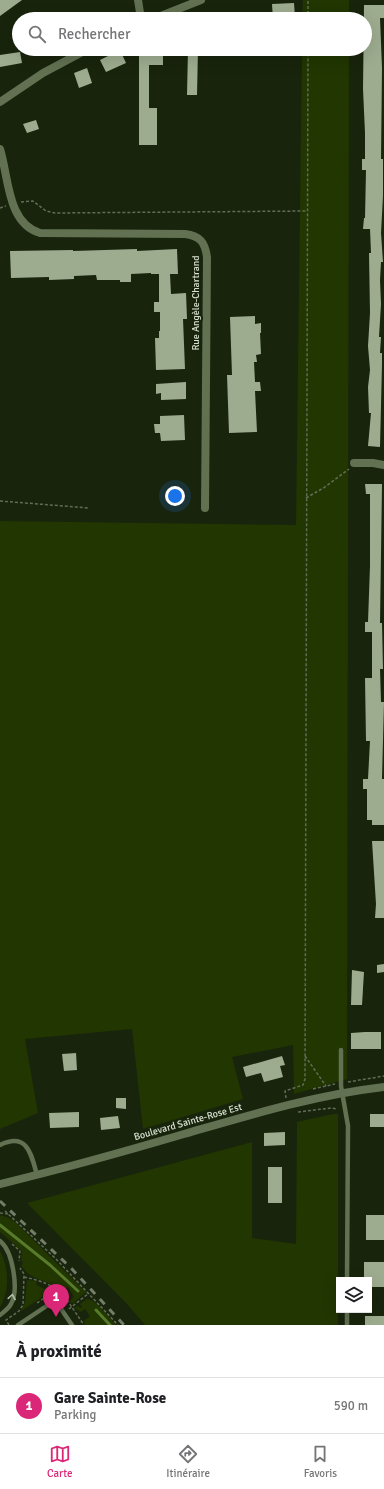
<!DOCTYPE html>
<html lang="fr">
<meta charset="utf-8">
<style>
:root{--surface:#fff;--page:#f6f6f6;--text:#202124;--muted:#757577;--line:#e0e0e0;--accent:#db2777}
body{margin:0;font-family:Signika,sans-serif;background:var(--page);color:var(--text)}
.controls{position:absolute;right:12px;bottom:12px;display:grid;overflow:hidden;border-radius:0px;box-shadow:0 4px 16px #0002}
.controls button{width:36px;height:36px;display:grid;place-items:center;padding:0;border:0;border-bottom:1px solid var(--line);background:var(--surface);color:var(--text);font:20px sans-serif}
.you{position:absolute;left:175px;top:496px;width:14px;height:14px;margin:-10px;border:3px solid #fff;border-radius:50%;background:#1a73e8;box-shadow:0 0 0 6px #1a73e833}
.badge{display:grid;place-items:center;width:26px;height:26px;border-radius:50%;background:var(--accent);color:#fff;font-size:13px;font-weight:700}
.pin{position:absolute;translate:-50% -33px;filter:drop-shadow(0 1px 2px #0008)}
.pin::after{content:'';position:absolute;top:21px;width:14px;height:12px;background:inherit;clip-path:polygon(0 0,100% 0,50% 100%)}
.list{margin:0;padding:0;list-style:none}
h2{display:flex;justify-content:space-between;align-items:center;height:52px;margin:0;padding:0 16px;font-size:17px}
h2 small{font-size:13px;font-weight:400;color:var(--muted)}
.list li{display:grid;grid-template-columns:26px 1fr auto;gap:12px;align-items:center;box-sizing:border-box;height:56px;padding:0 16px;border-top:1px solid var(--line)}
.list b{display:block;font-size:15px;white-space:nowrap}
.list p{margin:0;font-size:13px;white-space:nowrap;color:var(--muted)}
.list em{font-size:13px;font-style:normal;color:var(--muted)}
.icon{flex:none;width:22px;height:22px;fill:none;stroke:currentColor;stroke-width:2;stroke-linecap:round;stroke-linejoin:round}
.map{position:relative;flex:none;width:384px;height:1325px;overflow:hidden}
.search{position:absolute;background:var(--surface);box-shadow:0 4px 16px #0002;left:12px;right:12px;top:12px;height:44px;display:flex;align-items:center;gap:10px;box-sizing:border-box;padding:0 14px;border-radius:22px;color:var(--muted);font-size:15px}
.sheet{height:108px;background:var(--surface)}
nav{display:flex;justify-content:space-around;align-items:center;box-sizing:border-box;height:56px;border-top:1px solid var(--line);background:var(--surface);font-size:11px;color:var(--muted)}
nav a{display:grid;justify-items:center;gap:2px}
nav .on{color:var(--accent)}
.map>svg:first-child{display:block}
</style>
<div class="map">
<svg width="384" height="1325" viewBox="0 0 384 1325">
<rect width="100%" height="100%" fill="#19240c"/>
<!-- green -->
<g fill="#213601">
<polygon points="303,0 349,0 349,19 302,19"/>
<polygon points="302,49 349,49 347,1079 294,1094 293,1045 232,1057 243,1099 143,1129 132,1029 25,1039 38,1113 0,1129 0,521 296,525"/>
<polygon points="333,1114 338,1114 338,1325 145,1325 126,1303 27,1203 252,1142 252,1238 296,1244 297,1122"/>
<path d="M 0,1215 L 9,1218 L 15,1222 L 86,1292 L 72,1304 L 69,1301 L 74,1297 L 68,1287 L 62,1291 C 50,1279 30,1282 21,1265 L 22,1265 L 23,1262 L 21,1261 L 22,1251 L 0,1232 Z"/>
<path d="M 0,1251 C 9,1267 10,1291 0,1307 Z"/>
<polygon points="27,1280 37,1281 36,1285 48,1290 50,1286 44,1296 21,1311 25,1302"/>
<path d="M 87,1299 C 96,1300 109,1317 116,1325 L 85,1325 L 84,1321 L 90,1316 L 85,1309 L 81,1312 L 74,1308 L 78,1306 L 80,1308 L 82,1307 L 80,1304 Z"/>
</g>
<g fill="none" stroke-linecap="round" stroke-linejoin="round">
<!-- stream -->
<g stroke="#577a2b" stroke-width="3">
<polyline points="0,1225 50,1265 78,1291"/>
<polyline points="96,1310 110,1325"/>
</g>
</g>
<!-- building -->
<g fill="#9dac8f">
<polygon points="0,0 22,0 0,16"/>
<polygon points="294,3 295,17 273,19 272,4"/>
<polygon points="364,5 384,5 384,18 380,18 382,68 381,159 383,159 383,196 381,233 383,262 381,262 380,280 381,304 379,337 381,337 380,353 382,353 382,364 380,447 368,446 371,413 369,413 368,387 370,370 368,346 370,313 369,253 371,253 370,229 363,229 364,218 365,218 366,170 362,170 362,159 365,159 365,133 363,89"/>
<polygon points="151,49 163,49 163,65 149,65 149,108 157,108 157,145 139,145 139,53 151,53"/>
<polygon points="188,49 198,49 197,95 187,95"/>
<polygon points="120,50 126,63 106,72 100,60"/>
<polygon points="20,52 22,63 0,67 0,55"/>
<polygon points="87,68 92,83 79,88 74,73"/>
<polygon points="36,120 39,129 27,133 23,124"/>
<polygon points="137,249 137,251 177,249 178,274 170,274 171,294 186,293 187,319 183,319 185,369 156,370 155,338 159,338 159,331 160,331 160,312 154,312 154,302 159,302 159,274 151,274 151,273 131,274 131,282 120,282 120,280 97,280 96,275 74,276 74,279 49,280 49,277 11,278 10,251 73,250 73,251"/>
<polygon points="255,316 255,324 261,323 261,333 260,333 261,354 256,355 257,362 254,362 255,382 260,382 261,391 255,391 257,432 229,433 227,375 232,375 230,317"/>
<polygon points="186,382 186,399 161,400 161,393 156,394 156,384"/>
<polygon points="184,415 185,440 161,441 160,433 155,433 154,424 160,424 160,416"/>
<polygon points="365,484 382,484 380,623 382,623 383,669 380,669 381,702 384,702 382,779 384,779 384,825 372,825 372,820 367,820 367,789 363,789 363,779 368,779 370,741 366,741 365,678 372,678 372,632 365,632 365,622 368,622 370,566 370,494 366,494"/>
<polygon points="372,841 384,841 384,918 375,918 376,904"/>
<polygon points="384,964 384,972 377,973 377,965"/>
<polygon points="352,970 364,972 362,1005 351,1005"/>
<polygon points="365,1032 381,1032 381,1049 351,1049 351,1033"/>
<polygon points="76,1053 77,1070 64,1071 62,1054"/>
<polygon points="282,1056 285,1065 280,1066 283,1077 264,1082 261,1073 246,1077 243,1067"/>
<polygon points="116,1098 126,1098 126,1109 116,1108"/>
<polygon points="79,1112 79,1127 50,1128 49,1113"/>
<rect x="370" y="1114" width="14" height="13"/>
<polygon points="118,1116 120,1128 101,1130 100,1118"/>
<polygon points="285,1132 285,1145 264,1146 264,1133"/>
<rect x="268" y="1167" width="14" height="36"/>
<rect x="366" y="1215" width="18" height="25"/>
<polygon points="364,1262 384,1262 384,1287 369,1287 369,1280 364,1280"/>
<rect x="365" y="1316" width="19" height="9"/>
</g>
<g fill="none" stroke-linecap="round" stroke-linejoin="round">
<!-- path -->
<g stroke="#626c58" stroke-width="1.5" stroke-dasharray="3 2" stroke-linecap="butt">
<polyline points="308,19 308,0"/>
<polyline points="21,202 33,201 46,211 55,213 307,211"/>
<polyline points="0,208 6,206"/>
<polyline points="306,498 325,487 349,469"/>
<polyline points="0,501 89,508"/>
<polyline points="305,1056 326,1086"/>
<polyline points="348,1082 384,1076"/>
<polyline points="313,1089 335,1084"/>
<polyline points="286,1098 285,1091 303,1085 305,1079 308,49"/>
<polyline points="298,1112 331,1108 337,1109"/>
<polyline points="5,1211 56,1259 118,1325"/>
<polyline points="0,1213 8,1214"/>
<polyline points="12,1244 20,1251 19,1261"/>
<path d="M 24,1277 C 62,1285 63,1295 84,1325"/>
<polyline points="37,1303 47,1296 53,1285"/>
<polyline points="69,1309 89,1293"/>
<polyline points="9,1325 6,1320 19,1311 23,1305 24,1274 20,1268"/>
</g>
<!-- service -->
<g stroke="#617151" stroke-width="4.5">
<polyline points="341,1050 341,1086 348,1126 347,1280"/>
<path d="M 0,1145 C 27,1132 31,1153 37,1175"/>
<path d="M 0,1241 C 13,1251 19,1290 11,1304 C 9,1308 4,1312 0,1315"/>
<polyline points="18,1325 51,1303 59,1306 72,1325"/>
<polyline points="347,1325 347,1310"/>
</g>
<!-- minor -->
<g stroke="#617151" stroke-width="8">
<polyline points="138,0 141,19"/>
<path d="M 0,149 C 9,178 7,223 40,233 L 185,234 C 200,236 205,242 207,257 L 205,508"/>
<polyline points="354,463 373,463 384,465"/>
</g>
<!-- tertiary -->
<g stroke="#617151" stroke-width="8">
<polyline points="153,19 201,0"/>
<polyline points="0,102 43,73 88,49"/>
<path d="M 0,1184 C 62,1169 123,1152 184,1134 C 250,1115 315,1095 384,1087"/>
</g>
<!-- rail -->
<polyline stroke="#737d69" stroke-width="3" stroke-dasharray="7 7" stroke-linecap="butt" points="0,1201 71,1268 124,1325"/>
</g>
<!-- one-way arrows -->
<defs><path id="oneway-chevron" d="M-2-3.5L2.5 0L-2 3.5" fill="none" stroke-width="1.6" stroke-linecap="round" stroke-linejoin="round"/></defs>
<use stroke="#b4bfab" href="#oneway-chevron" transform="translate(12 1297) rotate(-81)"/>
<g text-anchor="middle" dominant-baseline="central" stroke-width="4" stroke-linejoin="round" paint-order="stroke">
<!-- street labels -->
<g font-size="10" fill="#d8e0d1" stroke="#19240c">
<text transform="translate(196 303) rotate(-90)">Rue Angèle-Chartrand</text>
<text transform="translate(188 1122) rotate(-16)">Boulevard Sainte-Rose Est</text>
</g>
</g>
</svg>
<div class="controls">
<button><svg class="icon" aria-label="layers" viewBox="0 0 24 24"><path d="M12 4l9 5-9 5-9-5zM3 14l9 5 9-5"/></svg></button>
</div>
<div class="you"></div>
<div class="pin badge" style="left:56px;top:1317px">1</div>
<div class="search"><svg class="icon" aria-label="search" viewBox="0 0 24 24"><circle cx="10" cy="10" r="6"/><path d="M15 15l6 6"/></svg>Rechercher</div>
</div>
<section class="sheet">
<h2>À proximité<small></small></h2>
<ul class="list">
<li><span class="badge">1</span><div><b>Gare Sainte-Rose</b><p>Parking</p></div><em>590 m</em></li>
</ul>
</section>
<nav>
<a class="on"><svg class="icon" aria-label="map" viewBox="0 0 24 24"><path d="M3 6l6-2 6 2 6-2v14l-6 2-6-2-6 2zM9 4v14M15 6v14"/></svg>Carte</a>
<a><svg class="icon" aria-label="directions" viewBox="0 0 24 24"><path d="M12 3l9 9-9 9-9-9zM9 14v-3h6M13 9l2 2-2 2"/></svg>Itinéraire</a>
<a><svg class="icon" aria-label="saved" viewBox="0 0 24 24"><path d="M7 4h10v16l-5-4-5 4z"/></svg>Favoris</a>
</nav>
